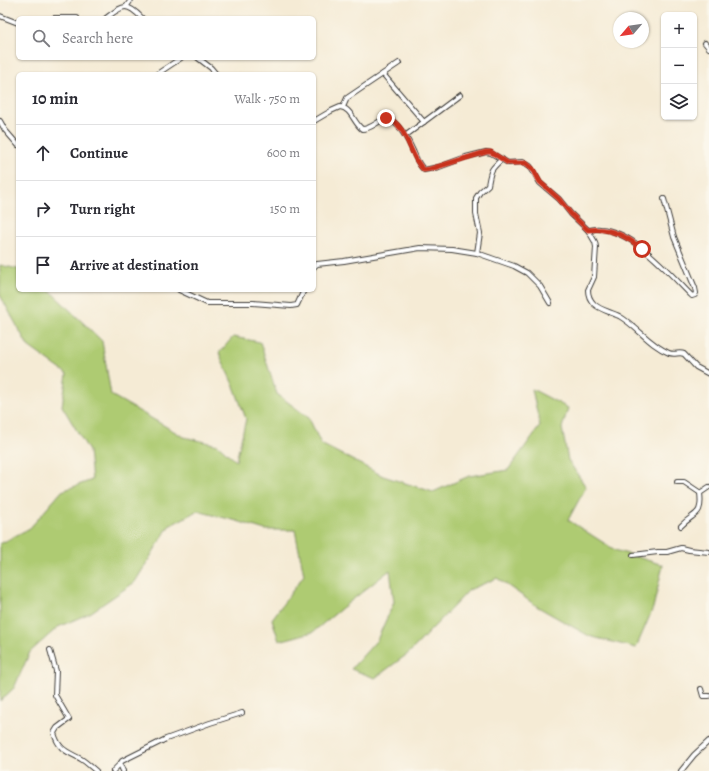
<!DOCTYPE html>
<meta charset="utf-8">
<style>
:root{--surface:#fff;--page:#f2f2f3;--text:#2b2b33;--muted:#7c7c81;--line:#e1e1e2}
body{margin:0;font-family:Alegreya,serif;background:var(--page);color:var(--text)}
.controls{position:absolute;right:12px;top:12px;display:grid;overflow:hidden;border-radius:6px;box-shadow:0 1px 3px #0004}
.controls button{width:36px;height:36px;display:grid;place-items:center;padding:0;border:0;border-bottom:1px solid var(--line);background:var(--surface);color:var(--text);font:20px sans-serif}
.compass{position:absolute;left:613px;top:12px;width:36px;height:36px;border-radius:50%;background:var(--surface);box-shadow:0 1px 3px #0004;rotate:241deg}
.stop{position:absolute;width:12px;height:12px;margin:-9px;border:3px solid #c8321e;border-radius:50%;background:#fff}
.stop.end{background:#c8321e;border-color:#fff;box-shadow:0 1px 4px #0008}
.list{margin:0;padding:0;list-style:none}
h2{display:flex;justify-content:space-between;align-items:center;height:52px;margin:0;padding:0 16px;font-size:17px}
h2 small{font-size:13px;font-weight:400;color:var(--muted)}
.list li{display:grid;grid-template-columns:26px 1fr auto;gap:12px;align-items:center;box-sizing:border-box;height:56px;padding:0 16px;border-top:1px solid var(--line)}
.list b{display:block;font-size:15px;white-space:nowrap}
.list em{font-size:13px;font-style:normal;color:var(--muted)}
.icon{flex:none;width:22px;height:22px;fill:none;stroke:currentColor;stroke-width:2;stroke-linecap:round;stroke-linejoin:round}
.map{position:relative;flex:none;width:709px;height:771px;overflow:hidden}
.search{position:absolute;background:var(--surface);box-shadow:0 1px 3px #0004;left:16px;top:16px;width:300px;height:44px;display:flex;align-items:center;gap:10px;box-sizing:border-box;padding:0 14px;border-radius:6px;color:var(--muted);font-size:15px}
.panel{position:absolute;background:var(--surface);box-shadow:0 1px 3px #0004;left:16px;top:72px;width:300px;height:220px;border-radius:6px}
.map>svg:first-child{display:block}
</style>
<div class="map">
<svg width="709" height="771" viewBox="0 0 709 771">
<rect width="100%" height="100%" fill="#fbf7ec"/>
<filter id="ink" filterUnits="userSpaceOnUse"><feTurbulence type="fractalNoise" baseFrequency=".025" numOctaves="2"/><feDisplacementMap in="SourceGraphic" scale="8" xChannelSelector="R" yChannelSelector="G"/><feConvolveMatrix kernelMatrix="1 2 1 2 8 2 1 2 1" color-interpolation-filters="sRGB"/></filter>
<filter id="wash" filterUnits="userSpaceOnUse"><feTurbulence type="fractalNoise" baseFrequency=".012" numOctaves="4" result="noise"/><feDisplacementMap in="SourceGraphic" scale="16" xChannelSelector="R" yChannelSelector="G"/><feGaussianBlur stdDeviation="0.9" result="paint"/><feColorMatrix in="noise" values="0 0 0 0 0 0 0 0 0 0 0 0 0 0 0 0 0 1.4 0 .05"/><feComposite in="paint" operator="in"/></filter>
<g filter="url(#wash)">
<rect width="100%" height="100%" fill="#f5ebd5"/>
<!-- green -->
<polygon fill="#aecb72" stroke="#657447" points="0,265 18,269 18,290 49,290 102,341 111,395 184,437 218,445 236,461 246,419 235,389 219,353 233,337 260,342 277,394 309,418 321,444 383,476 433,492 469,476 508,470 540,426 532,389 568,408 562,428 568,460 586,487 568,520 615,550 663,565 653,608 636,648 589,636 538,607 497,578 469,590 409,653 375,678 351,669 377,640 394,602 390,570 342,608 313,632 279,641 272,619 304,575 295,530 265,530 237,521 197,511 169,526 135,582 90,613 58,627 30,652 14,688 0,701 0,544 30,528 62,491 92,480 89,451 62,406 67,374 28,346 0,295"/>
</g>
<g filter="url(#ink)">
<g fill="none" stroke-linecap="round" stroke-linejoin="round">
<defs>
<g id="minor">
<polyline points="126,7 131,0"/>
<polyline points="0,16 18,23"/>
<polyline points="54,18 77,18"/>
<path d="M 106,18 C 124,5 126,2 142,18"/>
<polyline points="705,43 709,48"/>
<polyline points="198,58 211,68 216,74"/>
<polyline points="157,74 181,58"/>
<polyline points="383,74 424,122"/>
<polyline points="343,107 347,98 399,63"/>
<polyline points="0,121 5,130 18,145"/>
<path d="M 314,121 L 331,111 L 340,107 C 351,108 354,123 362,129 C 374,129 379,117 391,119 C 401,128 408,139 413,151 C 416,158 418,164 424,170 L 439,167 L 466,157 L 486,152 L 491,153 L 508,163 L 523,162 L 530,166 L 540,183 L 559,199 L 571,214 L 588,230 L 595,242 L 596,247 L 594,277 L 588,290 C 588,295 590,300 594,304 C 600,310 611,312 619,316 C 637,326 649,345 669,353 C 674,355 680,352 684,354 L 696,367 L 709,374"/>
<polyline points="405,136 460,95"/>
<path d="M 588,230 C 592,230 596,228 600,229 C 634,231 669,273 692,296 L 695,295 L 696,293 L 695,288 L 674,237 L 664,199"/>
<path d="M 477,253 L 480,233 L 476,214 L 476,198 L 480,192 L 488,185 C 491,170 490,170 502,159"/>
<polyline points="314,267 317,264 344,261 420,248 452,249 477,253 514,266 527,273 540,286 550,303"/>
<polyline points="179,290 207,303 253,303 291,306 297,305 304,290"/>
<path d="M 677,482 L 684,482 L 699,492 L 700,493 C 703,517 694,512 681,526"/>
<polyline points="700,493 709,487"/>
<polyline points="633,555 658,552 667,552 681,548 689,550 709,552"/>
<path d="M 50,650 L 56,671 L 55,695 L 69,719 L 57,728 L 54,733 C 59,750 66,751 81,759 C 86,762 91,767 96,771"/>
<polyline points="701,689 703,696 709,696"/>
<polyline points="113,771 120,764"/>
<polyline points="123,771 120,764 122,761 166,739 210,723 242,713"/>
<polyline points="681,771 694,755 709,741"/>
</g>
</defs>
<!-- minor casing -->
<use href="#minor" stroke="#3d3b38" stroke-width="6"/>
<!-- minor -->
<use href="#minor" stroke="#fff" stroke-width="4"/>
</g>
</g>
<g fill="none" stroke-linecap="round" stroke-linejoin="round" filter="url(#ink)">
<!-- route -->
<path stroke="#c8321e" stroke-width="5" d="M 386,118 C 408,123 409,158 424,170 L 430,169 L 486,152 L 491,152 L 508,163 L 526,163 L 533,169 L 540,182 L 559,199 L 571,214 L 588,230 C 609,227 626,235 642,249"/>
</g>
</svg>
<div class="controls">
<button>+</button>
<button>−</button>
<button><svg class="icon" aria-label="layers" viewBox="0 0 24 24"><path d="M12 4l9 5-9 5-9-5zM3 14l9 5 9-5"/></svg></button>
</div>
<svg class="compass" viewBox="-18 -18 36 36"><path d="M0-13l5 13h-10z" fill="#e53935"/><path d="M0 13l5-13h-10z" fill="#7c7c81"/></svg>
<div class="stop" style="left:642px;top:249px"></div>
<div class="stop end" style="left:386px;top:118px"></div>
<div class="search"><svg class="icon" aria-label="search" viewBox="0 0 24 24"><circle cx="10" cy="10" r="6"/><path d="M15 15l6 6"/></svg>Search here</div>
<section class="panel">
<h2>10 min<small>Walk · 750 m</small></h2>
<ul class="list">
<li><svg class="icon" aria-label="ahead" viewBox="0 0 24 24"><path d="M12 20V5M6 11l6-6 6 6"/></svg><div><b>Continue</b></div><em>600 m</em></li>
<li><svg class="icon" aria-label="right" viewBox="0 0 24 24"><path d="M7 20v-9h11M14 6l5 5-5 5"/></svg><div><b>Turn right</b></div><em>150 m</em></li>
<li><svg class="icon" aria-label="arrive" viewBox="0 0 24 24"><path d="M6 21V4h12l-3 4 3 4H6"/></svg><div><b>Arrive at destination</b></div></li>
</ul>
</section>
</div>
